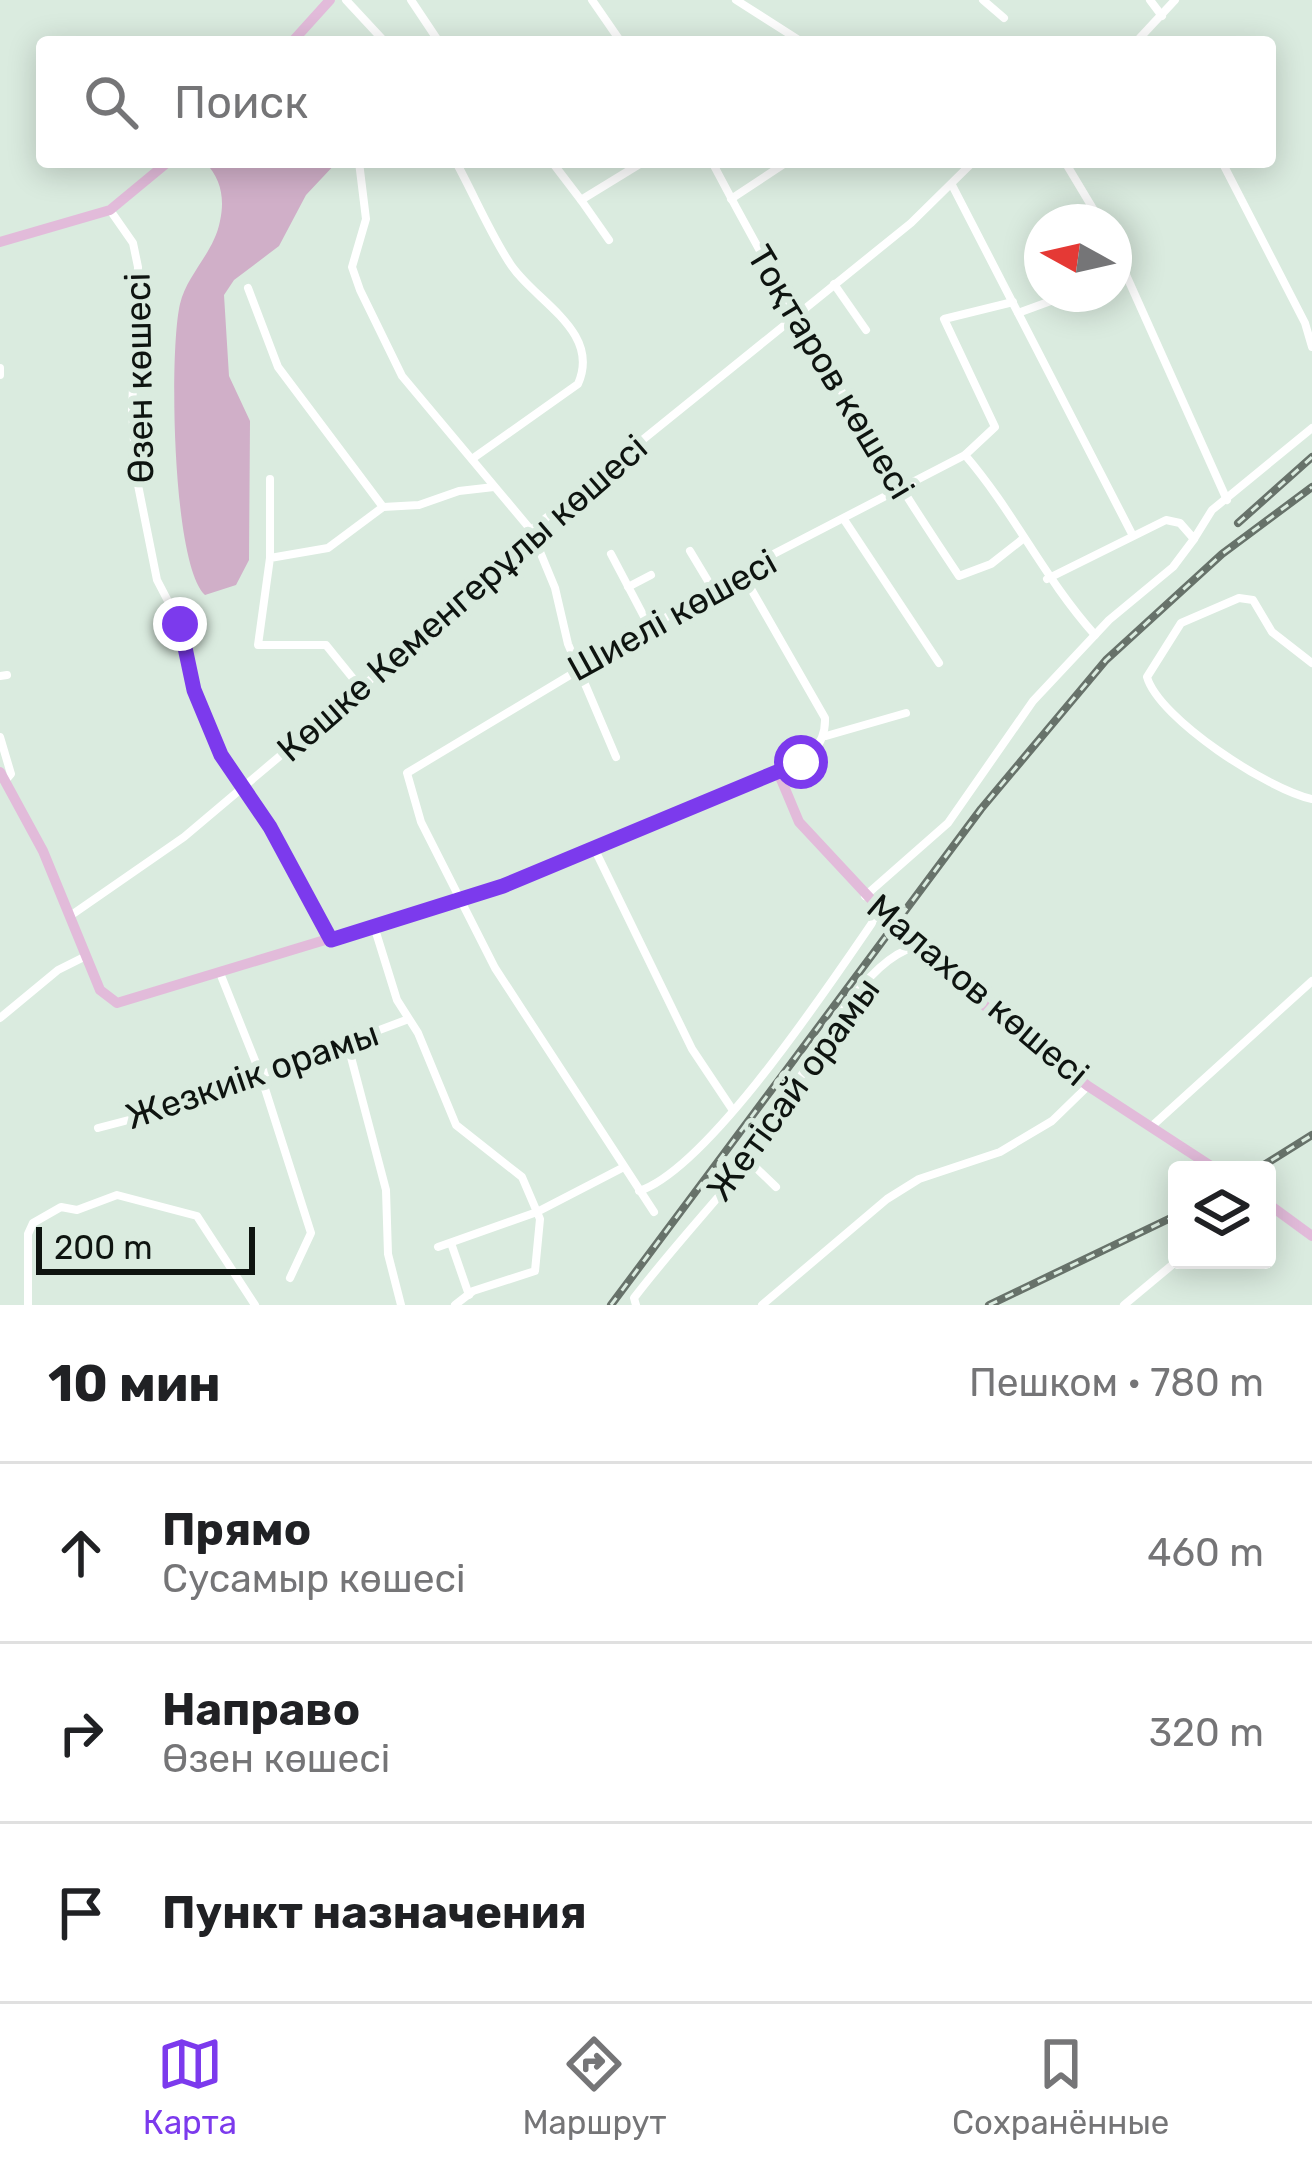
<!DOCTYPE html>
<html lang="ru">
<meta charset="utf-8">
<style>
:root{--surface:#fff;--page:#f6f6f6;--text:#202124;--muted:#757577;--line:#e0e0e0;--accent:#7c3aed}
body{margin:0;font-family:Rubik,sans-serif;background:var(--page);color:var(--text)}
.controls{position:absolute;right:36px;bottom:36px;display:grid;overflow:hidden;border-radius:12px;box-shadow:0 6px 30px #0003}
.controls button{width:108px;height:108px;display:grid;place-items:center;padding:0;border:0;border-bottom:3px solid var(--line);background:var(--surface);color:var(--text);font:60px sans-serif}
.compass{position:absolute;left:1024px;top:204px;width:108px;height:108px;border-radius:50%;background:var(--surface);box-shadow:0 6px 30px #0003;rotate:278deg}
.scale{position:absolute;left:36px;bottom:30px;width:219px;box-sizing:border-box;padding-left:12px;border:6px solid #0e1410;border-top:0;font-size:33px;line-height:42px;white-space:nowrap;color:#0e1410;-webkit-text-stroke:9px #daebdf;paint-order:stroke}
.stop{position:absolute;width:36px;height:36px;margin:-27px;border:9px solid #7c3aed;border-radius:50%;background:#fff}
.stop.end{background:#7c3aed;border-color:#fff;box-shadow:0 3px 12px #0008}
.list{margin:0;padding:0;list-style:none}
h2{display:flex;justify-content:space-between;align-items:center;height:156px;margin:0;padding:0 48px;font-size:51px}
h2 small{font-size:39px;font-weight:400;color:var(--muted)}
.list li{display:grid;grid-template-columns:78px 1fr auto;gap:36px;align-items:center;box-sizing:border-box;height:180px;padding:0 48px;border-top:3px solid var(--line)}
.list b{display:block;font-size:45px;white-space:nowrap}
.list p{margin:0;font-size:39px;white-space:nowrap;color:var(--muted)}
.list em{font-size:39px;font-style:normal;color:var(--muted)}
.icon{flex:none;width:66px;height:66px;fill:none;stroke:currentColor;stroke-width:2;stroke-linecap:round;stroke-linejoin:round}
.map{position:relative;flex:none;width:1312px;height:1305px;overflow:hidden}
.search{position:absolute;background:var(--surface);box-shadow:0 6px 30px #0003;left:36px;right:36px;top:36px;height:132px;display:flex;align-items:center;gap:30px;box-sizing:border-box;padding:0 42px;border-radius:12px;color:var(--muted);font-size:45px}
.sheet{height:696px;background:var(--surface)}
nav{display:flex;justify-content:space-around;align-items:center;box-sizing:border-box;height:168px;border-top:3px solid var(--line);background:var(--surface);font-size:33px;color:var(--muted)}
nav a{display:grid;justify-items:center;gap:6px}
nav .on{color:var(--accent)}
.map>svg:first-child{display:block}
</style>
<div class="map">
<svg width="1312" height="1305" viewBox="0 0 1312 1305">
<rect width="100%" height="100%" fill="#daebdf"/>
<!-- green -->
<path fill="#d0afc8" d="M 205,162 L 337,162 L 306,195 L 279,246 L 234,280 L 224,295 L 229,376 L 250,421 L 249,560 L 236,585 L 205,595 C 172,565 169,351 180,304 C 187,274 214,253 220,221 C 225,198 221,179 205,162 Z"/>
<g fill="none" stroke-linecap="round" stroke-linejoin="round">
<!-- minor -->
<g stroke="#fff" stroke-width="8">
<polyline points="346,0 385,42"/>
<polyline points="411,0 439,42"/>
<polyline points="592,0 621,42"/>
<polyline points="736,0 802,42"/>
<polyline points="983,0 1004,18"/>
<polyline points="1150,0 1162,16"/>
<polyline points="1136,42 1175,0"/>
<polyline points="359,162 366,219 352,267 360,290 402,376 531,530 555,588 568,644 616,757"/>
<path d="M 456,162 C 474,195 489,231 509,262 C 532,300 602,330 578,384 L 472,459"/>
<polyline points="552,162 581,200 643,162"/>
<path d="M 712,162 C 788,307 868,440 959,576 L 991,564 L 1024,538"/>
<polyline points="1065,162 1101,222"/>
<polyline points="1222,162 1305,323 1312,347"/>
<polyline points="952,185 1132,534"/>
<polyline points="731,199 787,162"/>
<polyline points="581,200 609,240"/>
<polyline points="110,210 133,243 138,267 132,410 136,475 157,580 180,624 194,690 221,756 270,827 330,939"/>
<polyline points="1114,248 1227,500"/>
<polyline points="1114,277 1126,273"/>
<polyline points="834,284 866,330"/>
<polyline points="248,288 278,367 383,507"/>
<polyline points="1018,313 1070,294"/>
<polyline points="0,368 0,375"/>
<path d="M 965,455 C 1014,512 1044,578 1095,635"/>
<polyline points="845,521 939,663"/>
<polyline points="690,551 714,591"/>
<polyline points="611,554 650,628"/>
<polyline points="270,558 270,479"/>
<path d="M 743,575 L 825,718 C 826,749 805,760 779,772"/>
<polyline points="1047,579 1166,520 1180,523 1194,539 1212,510 1312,428"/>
<polyline points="628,587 651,575"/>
<path d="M 1312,663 L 1272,632 L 1253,600 L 1239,598 L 1181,623 L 1147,677 C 1159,719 1269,790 1312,799"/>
<polyline points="0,676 7,675"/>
<polyline points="360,687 326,645 258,645 270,558 328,548 383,507 419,505 459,491 494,487"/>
<polyline points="826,736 906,713"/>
<polyline points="0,737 11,774 5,781"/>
<polyline points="595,850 692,1049 732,1109"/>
<polyline points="865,896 948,823 1033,701 1109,620 1173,567 1194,539"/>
<polyline points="70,916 184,837 409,647 531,530 911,223 973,162"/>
<polyline points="374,926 397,1000 418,1033 456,1125 522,1177 540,1219 535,1271 473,1291 455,1305"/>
<polyline points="220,973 260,1073 311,1233 290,1278"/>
<polyline points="0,1018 58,970 86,956"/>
<polyline points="347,1042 386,1190 388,1254 401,1305"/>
<polyline points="1152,1126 1312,981"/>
<polyline points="98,1128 167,1110 406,1020"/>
<polyline points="749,1161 776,1187"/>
<path d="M 639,1191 C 710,1168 836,975 881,910"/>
<polyline points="654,1212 495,968 421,822 407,773 760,561 965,455 995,427 944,319 1013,302"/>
<polyline points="451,1243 469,1295"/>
<polyline points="438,1247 537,1212 624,1167"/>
<polyline points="28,1305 28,1234 33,1223 61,1207 77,1210 117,1195 197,1216 255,1305"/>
<path d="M 636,1305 L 634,1298 C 670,1251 709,1209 746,1164 C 786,1115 855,952 921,946"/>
<polyline points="762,1305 887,1199 919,1179 1000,1152 1052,1121 1088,1086"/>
<polyline points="1124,1305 1178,1260"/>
</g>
<!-- major -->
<g stroke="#e2bbda" stroke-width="10">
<polyline points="292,42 330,0"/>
<polyline points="0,242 110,210 168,162"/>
<polyline points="0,772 43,851 100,990 117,1003 503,886 778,772 799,822 895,925 985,1006 1088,1086 1217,1170"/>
<polyline points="1267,1203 1312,1236"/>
</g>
<defs>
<g id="rail">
<polyline points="1238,523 1312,457"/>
<polyline points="1256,1170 1312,1135"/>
<polyline points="611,1305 981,809 1106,660 1222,554 1312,487"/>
<polyline points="989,1305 1177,1215"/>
</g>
</defs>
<!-- rail casing -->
<use href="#rail" stroke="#67726a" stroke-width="8"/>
<!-- rail -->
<use href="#rail" stroke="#daebdf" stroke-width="3" stroke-dasharray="9" stroke-linecap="butt"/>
</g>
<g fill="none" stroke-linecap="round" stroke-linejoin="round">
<!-- route -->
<polyline stroke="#7c3aed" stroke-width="15" points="180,624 194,690 221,755 270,827 331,940 503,886 801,762"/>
</g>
<g text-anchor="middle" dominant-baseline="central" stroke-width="12" stroke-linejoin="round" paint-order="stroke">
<!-- street labels -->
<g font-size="36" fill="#0e1410" stroke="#daebdf">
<text transform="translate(831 372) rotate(59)">Тоқтаров көшесі</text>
<text transform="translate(139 378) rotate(-91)">Өзен көшесі</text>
<text transform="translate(462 598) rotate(-41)">Көшке Кеменгерұлы көшесі</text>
<text transform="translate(672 615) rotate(-29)">Шиелі көшесі</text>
<text transform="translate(978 990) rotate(40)">Малахов көшесі</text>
<text transform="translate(252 1075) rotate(-19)">Жезкиік орамы</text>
<text transform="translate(793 1089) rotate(-54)">Жетісай орамы</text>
</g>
</g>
</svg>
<div class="controls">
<button><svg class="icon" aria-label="layers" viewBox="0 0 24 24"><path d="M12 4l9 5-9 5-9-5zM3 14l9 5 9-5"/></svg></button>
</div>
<svg class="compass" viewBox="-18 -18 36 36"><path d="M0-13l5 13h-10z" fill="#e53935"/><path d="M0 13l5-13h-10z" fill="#757577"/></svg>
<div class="scale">200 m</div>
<div class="stop" style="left:801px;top:762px"></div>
<div class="stop end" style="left:180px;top:624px"></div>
<div class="search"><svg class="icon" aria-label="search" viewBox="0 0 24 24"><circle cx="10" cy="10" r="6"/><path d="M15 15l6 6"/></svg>Поиск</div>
</div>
<section class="sheet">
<h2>10 мин<small>Пешком · 780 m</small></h2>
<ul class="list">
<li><svg class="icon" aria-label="ahead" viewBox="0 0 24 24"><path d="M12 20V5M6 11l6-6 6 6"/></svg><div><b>Прямо</b><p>Сусамыр көшесі</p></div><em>460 m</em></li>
<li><svg class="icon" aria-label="right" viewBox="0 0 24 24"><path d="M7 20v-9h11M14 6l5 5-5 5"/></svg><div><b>Направо</b><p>Өзен көшесі</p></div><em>320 m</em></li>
<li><svg class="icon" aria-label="arrive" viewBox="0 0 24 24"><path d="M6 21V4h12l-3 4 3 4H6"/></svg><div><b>Пункт назначения</b></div></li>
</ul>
</section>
<nav>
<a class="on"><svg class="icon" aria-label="map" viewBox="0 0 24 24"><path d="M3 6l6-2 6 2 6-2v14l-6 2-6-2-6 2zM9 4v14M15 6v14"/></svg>Карта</a>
<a><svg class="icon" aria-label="directions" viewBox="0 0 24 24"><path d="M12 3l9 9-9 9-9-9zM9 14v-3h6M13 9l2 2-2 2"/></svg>Маршрут</a>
<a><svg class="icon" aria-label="saved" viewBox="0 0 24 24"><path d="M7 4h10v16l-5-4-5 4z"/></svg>Сохранённые</a>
</nav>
